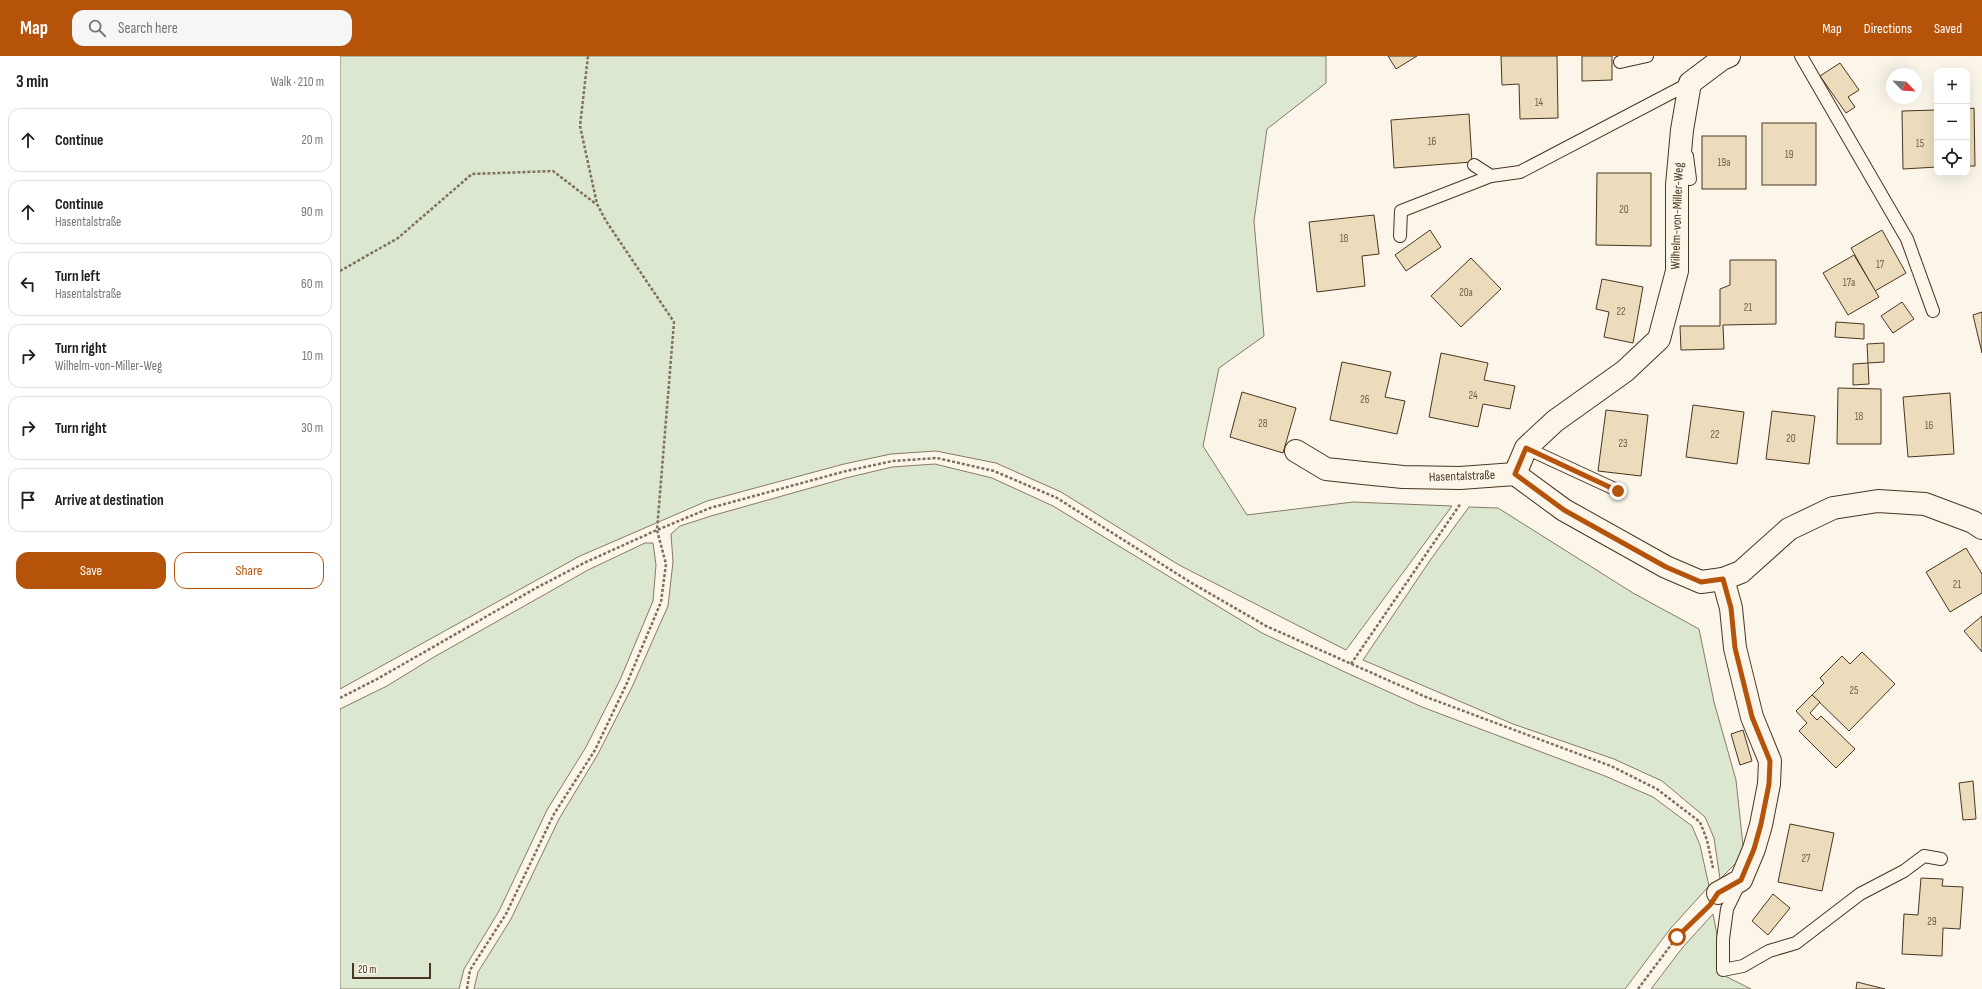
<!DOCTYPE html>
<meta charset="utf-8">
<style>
:root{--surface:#fff;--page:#f6f6f6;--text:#202124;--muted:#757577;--line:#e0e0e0;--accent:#b45309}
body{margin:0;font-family:"Sofia Sans Condensed",sans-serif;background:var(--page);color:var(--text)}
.controls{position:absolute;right:12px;top:12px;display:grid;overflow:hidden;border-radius:8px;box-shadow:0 4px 16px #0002}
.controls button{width:36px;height:36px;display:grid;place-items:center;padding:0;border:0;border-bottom:1px solid var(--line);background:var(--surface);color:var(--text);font:20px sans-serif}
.compass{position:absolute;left:1546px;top:12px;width:36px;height:36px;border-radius:50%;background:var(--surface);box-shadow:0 4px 16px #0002;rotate:115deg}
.scale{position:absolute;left:12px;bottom:10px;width:79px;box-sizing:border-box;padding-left:4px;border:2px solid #4a3520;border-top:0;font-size:11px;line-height:14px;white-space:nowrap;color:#4a3520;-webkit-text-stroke:3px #fbf6e9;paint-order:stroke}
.stop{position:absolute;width:12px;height:12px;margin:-9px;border:3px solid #b45309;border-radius:50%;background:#fff}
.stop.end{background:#b45309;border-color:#fff;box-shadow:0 1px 4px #0008}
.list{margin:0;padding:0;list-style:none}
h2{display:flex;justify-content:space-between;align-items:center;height:52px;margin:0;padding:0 16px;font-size:17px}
h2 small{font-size:13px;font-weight:400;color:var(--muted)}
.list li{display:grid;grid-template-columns:26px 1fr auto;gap:12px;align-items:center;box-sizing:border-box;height:64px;margin:0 8px 8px;padding:0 8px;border:1px solid var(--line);border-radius:12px}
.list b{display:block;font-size:15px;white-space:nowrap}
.list p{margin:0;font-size:13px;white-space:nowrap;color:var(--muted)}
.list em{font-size:13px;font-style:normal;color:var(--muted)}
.actions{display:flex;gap:8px;padding:12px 16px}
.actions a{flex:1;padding:9px 0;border:1px solid var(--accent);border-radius:12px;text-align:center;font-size:14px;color:var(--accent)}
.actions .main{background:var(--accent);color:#fff}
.icon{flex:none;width:22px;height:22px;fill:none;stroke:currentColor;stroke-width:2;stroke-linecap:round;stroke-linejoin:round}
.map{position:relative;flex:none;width:1642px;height:933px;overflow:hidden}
header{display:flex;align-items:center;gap:24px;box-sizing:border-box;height:56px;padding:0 20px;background:var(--accent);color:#fff}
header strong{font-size:19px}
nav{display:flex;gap:22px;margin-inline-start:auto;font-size:14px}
.search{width:280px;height:36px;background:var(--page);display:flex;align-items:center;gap:10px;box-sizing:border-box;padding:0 14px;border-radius:12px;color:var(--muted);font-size:15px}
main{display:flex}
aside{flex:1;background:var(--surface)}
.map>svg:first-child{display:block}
</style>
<header>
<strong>Map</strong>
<div class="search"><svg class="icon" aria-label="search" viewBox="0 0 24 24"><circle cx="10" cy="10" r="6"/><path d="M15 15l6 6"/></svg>Search here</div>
<nav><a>Map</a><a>Directions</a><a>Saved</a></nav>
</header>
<main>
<aside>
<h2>3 min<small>Walk · 210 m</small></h2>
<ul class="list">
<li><svg class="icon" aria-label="ahead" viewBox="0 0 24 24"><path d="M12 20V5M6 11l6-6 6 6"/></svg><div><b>Continue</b></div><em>20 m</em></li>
<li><svg class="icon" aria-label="ahead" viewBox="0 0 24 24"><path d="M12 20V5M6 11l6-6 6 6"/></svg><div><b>Continue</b><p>Hasentalstraße</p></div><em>90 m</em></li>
<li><svg class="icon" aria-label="left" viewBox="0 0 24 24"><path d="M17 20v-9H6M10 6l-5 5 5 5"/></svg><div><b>Turn left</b><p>Hasentalstraße</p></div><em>60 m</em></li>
<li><svg class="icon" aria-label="right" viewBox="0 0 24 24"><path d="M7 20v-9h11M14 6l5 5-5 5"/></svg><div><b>Turn right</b><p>Wilhelm-von-Miller-Weg</p></div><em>10 m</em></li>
<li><svg class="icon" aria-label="right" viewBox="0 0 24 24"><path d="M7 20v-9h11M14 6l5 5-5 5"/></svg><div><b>Turn right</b></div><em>30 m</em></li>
<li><svg class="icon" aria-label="arrive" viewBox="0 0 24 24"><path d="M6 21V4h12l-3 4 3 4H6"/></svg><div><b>Arrive at destination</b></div></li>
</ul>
<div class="actions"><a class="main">Save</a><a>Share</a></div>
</aside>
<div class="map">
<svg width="1642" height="933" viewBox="0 0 1642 933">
<rect width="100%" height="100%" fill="#fbf6e9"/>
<!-- green -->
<g fill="#dce7d0" stroke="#887966">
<polygon points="0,0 986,0 986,27 927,73 914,165 924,280 879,312 863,390 907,459 1013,446 1112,450 1006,594 839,509 721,436 656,407 596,395 551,398 504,408 367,445 240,500 0,633"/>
<polygon points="595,408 652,422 713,450 922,577 1007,617 1082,651 1265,720 1313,741 1352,770 1360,789 1369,830 1330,873 1285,933 134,933 138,916 171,863 219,763 258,698 292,631 328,550 333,506 331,478 340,470 371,460 506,422 552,411"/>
<polygon points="1129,451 1158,452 1293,537 1359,573 1374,646 1396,724 1404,799 1380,823 1374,782 1365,761 1322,725 1274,703 1173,668 1023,604 1091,503"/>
<polygon points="305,487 313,487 316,509 313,545 280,624 246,691 207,754 159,855 124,913 119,933 0,933 0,653 47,630 94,601 248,514"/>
<polygon points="1373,858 1385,920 1411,933 1311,933 1343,891"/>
</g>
<!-- building -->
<g fill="#ecdcbc" stroke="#4a3520">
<polygon points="1048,0 1077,0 1056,13"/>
<polygon points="1161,0 1217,0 1218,62 1180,63 1179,28 1162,29"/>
<polygon points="1242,0 1272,0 1272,24 1242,25"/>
<polygon points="1500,7 1519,34 1508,41 1515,51 1506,57 1480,20"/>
<polygon points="1634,52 1635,110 1627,110 1627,53"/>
<polygon points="1597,54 1597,111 1563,113 1562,55"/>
<polygon points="1129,58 1132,106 1054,112 1051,64"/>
<rect x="1422" y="67" width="54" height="62"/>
<rect x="1362" y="80" width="44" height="53"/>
<polygon points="1257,117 1311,117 1311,190 1256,189"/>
<polygon points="1034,159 1039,198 1022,200 1025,230 977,236 969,166"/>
<polygon points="1090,174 1101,191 1066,215 1055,199"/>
<polygon points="1542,174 1566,217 1535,235 1511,192"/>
<polygon points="1514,199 1539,241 1508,259 1483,217"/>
<polygon points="1131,202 1161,233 1121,271 1091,240"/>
<polygon points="1390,204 1436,204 1436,268 1383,269 1384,293 1341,294 1340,270 1380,270 1380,233 1390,229"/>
<polygon points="1262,223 1303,231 1293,287 1264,281 1269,256 1256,253"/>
<polygon points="1562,246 1574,263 1553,277 1541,260"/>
<polygon points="1642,256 1642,297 1633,259"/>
<polygon points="1496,266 1524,268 1524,283 1495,281"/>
<polygon points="1544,287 1544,306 1528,307 1527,288"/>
<polygon points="1101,297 1148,307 1144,324 1175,330 1170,353 1143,348 1138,371 1089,361"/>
<polygon points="1002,306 1051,316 1045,341 1065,345 1057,378 990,364"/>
<polygon points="1528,307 1529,328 1513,329 1513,308"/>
<polygon points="1498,332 1541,333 1541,388 1497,388"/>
<polygon points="902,336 956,352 943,397 890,381"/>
<polygon points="1610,337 1614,398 1568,401 1563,341"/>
<polygon points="1353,349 1404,356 1397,408 1346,401"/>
<polygon points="1266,354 1308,359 1301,420 1258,415"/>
<polygon points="1432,355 1475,360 1469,408 1426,403"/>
<polygon points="1626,492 1642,518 1642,537 1610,556 1586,516"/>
<polygon points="1642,560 1642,596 1624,575"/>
<polygon points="1522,596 1555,628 1509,675 1472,639 1484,627 1480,622 1502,600 1510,608"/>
<polygon points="1472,639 1480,646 1470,657 1477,664 1481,660 1515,693 1496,712 1459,675 1467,667 1456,655"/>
<polygon points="1403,674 1412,705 1400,709 1391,678"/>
<polygon points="1633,725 1636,763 1623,764 1619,727"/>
<polygon points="1450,768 1494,777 1482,835 1438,826"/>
<polygon points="1581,822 1603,823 1602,830 1623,831 1620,873 1603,872 1602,900 1562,898 1564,858 1578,859"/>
<polygon points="1433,838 1450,852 1428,879 1412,865"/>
<polygon points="1517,926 1545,933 1516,933"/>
</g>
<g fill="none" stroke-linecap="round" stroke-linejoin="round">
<defs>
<g id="service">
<polyline points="1461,0 1567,183 1593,255"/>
<polyline points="1280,6 1307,0"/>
<polyline points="1347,100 1350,123"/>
<polyline points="1134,109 1151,120 1180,116 1350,27"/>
<polyline points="1060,180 1061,155 1151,120"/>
<polyline points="1186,392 1279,435"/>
<polyline points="1400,826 1387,853 1383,883 1383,914 1403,910 1429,895 1456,887 1520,838 1564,815 1584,800 1601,803"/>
</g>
<g id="minor">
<polyline points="956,395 986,413 1023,417 1063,421 1120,422 1175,418 1224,454 1326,511 1361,526 1383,523"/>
<polyline points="1175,418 1186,392 1215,365 1285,315 1319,283 1337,215 1337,129 1342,74 1350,27 1382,3 1389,0"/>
<polyline points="1378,837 1401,824 1414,793 1421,769 1429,728 1430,705 1412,661 1395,592 1391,552 1383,523 1401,516 1449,473 1493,452 1538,445 1585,448 1633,466 1642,472"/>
</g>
</defs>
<!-- service casing -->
<use href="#service" stroke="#4a3520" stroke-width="14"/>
<!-- minor casing -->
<use href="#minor" stroke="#4a3520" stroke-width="24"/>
<!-- path -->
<g stroke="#7f6f5c" stroke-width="2.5" stroke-dasharray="3 2" stroke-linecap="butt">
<polyline points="0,215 58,182 132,118 213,115 256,148"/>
<polyline points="1011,608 1121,447"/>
<polyline points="0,642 39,622 196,532 246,506 317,474 370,452 506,415 553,405 597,402 654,415 717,442 850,526 926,570 1086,641 1271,710 1317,733 1360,766 1367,784 1373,812"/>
<polyline points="127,933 130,914 166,858 214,758 255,694 287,627 321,546 326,508 317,474 334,266 266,165 257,148 240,70 248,0"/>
<polyline points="1298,933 1337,881 1363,856"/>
</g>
<!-- service -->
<use href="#service" stroke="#fbf6e9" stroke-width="12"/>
<!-- minor -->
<use href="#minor" stroke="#fbf6e9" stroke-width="22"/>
</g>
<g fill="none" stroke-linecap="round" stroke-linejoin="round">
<!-- route -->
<polyline stroke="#b45309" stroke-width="5" points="1278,435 1186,392 1175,418 1224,454 1326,511 1361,526 1383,523 1391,552 1395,592 1412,661 1430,705 1429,728 1421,768 1414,793 1401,824 1378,837 1370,849 1337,881"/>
</g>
<g text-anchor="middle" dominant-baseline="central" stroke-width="3" stroke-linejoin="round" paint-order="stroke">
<!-- number labels -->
<g font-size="11" fill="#725f47">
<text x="1199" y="46">14</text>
<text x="1092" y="85">16</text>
<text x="1580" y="87">15</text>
<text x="1449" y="98">19</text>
<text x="1384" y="106">19a</text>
<text x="1284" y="153">20</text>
<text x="1004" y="182">18</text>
<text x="1540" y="208">17</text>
<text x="1509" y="226">17a</text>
<text x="1126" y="236">20a</text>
<text x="1408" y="251">21</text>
<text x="1281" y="255">22</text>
<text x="1133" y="339">24</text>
<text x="1025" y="343">26</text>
<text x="1519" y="360">18</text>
<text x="923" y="367">28</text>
<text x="1589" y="369">16</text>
<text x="1375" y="378">22</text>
<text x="1451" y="382">20</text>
<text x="1283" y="387">23</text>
<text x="1617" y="528">21</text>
<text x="1514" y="634">25</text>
<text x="1466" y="802">27</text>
<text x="1592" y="865">29</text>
</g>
<!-- street labels -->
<g font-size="13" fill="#4a3520" stroke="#fbf6e9">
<text transform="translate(1337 160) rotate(-88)">Wilhelm-von-Miller-Weg</text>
<text transform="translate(1122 420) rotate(-2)">Hasentalstraße</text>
</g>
</g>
</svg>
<div class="controls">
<button>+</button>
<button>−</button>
<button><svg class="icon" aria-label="locate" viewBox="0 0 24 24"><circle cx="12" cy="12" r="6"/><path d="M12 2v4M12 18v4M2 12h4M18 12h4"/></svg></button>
</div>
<svg class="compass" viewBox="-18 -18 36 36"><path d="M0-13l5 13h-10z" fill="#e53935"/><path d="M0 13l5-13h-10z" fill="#757577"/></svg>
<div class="scale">20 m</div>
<div class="stop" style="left:1337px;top:881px"></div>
<div class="stop end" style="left:1278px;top:435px"></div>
</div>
</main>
